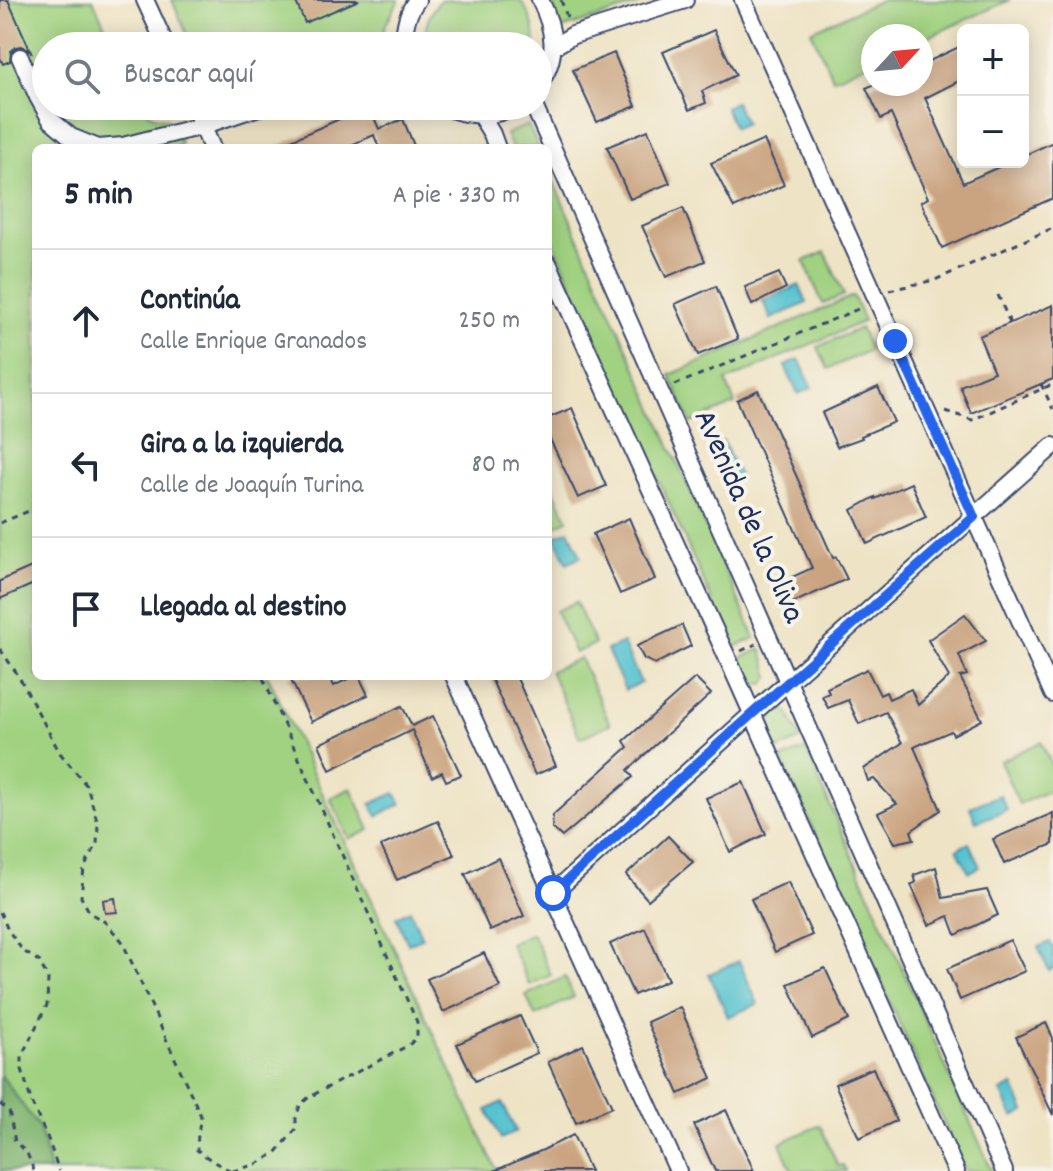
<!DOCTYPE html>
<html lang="es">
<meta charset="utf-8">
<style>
:root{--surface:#fff;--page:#f2f2f3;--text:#1f2937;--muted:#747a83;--line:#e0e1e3}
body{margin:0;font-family:Dekko,sans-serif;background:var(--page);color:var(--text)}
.controls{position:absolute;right:24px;top:24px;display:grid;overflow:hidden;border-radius:12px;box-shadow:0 4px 20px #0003}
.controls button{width:72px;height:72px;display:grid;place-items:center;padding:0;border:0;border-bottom:2px solid var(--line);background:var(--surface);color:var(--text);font:40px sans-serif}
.compass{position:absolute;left:861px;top:24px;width:72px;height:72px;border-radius:50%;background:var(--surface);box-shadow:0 4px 20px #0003;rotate:64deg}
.stop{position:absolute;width:24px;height:24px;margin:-18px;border:6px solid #2563eb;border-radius:50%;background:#fff}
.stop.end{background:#2563eb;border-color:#fff;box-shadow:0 2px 8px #0008}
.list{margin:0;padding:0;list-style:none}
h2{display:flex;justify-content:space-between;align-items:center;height:104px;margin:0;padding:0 32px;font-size:34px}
h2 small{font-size:26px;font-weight:400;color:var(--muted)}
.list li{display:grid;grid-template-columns:52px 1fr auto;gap:24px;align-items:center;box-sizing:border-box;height:144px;padding:0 32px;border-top:2px solid var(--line)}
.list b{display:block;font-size:30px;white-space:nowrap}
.list p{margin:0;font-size:26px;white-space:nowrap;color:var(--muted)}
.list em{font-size:26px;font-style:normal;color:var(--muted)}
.icon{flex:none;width:44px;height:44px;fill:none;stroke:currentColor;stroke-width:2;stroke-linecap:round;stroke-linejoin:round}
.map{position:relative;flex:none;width:1053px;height:1171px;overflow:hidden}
.search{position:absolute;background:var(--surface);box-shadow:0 4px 20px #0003;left:32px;top:32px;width:520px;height:88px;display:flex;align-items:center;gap:20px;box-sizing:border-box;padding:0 28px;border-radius:44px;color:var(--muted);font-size:30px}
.panel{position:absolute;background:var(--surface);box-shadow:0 4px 20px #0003;left:32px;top:144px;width:520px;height:536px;border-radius:12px}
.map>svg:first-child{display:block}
</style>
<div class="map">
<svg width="1053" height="1171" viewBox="0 0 1053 1171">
<rect width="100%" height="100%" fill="#f7f3e8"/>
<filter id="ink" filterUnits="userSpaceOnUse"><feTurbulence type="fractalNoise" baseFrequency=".0125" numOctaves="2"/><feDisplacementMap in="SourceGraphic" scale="16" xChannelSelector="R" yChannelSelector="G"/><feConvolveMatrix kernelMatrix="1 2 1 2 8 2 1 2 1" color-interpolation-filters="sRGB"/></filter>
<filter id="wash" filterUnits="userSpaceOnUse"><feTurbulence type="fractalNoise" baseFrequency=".006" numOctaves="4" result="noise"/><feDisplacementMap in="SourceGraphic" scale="32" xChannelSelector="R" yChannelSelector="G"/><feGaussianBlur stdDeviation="1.8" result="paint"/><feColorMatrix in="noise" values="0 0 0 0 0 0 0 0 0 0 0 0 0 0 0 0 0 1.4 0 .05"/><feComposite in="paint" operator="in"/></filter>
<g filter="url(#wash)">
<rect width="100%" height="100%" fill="#eee3c5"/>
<!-- green -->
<g fill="#a1d281" stroke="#5e8070" stroke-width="2">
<polygon points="0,0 93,0 114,46 46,46 46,106 141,106 151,115 168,119 181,144 170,148 36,148 36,676 268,676 497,1171 50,1171 39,1128 0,1074"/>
<polygon points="172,0 399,0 385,26 380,46 192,46"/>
<path d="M 440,0 L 520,0 C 531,15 535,27 535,46 L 426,46 C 423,29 429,13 440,0 Z"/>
<polygon points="559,0 653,0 561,29 552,2"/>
<polygon points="881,0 1010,0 921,40 921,36 873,36 873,61 833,79 811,31"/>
<polygon points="528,125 539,148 512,148 506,134"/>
<polygon points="548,169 755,638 733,648 548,230"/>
<polygon points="825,252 844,295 823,304 804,261"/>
<polygon points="853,296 864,321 726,381 735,404 691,423 670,375"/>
<polygon points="860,328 870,350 828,369 818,347"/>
<polygon points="548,478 568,520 548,529"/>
<polygon points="576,602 595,644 575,653 556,611"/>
<polygon points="761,649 770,676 764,684 752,684 747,679 738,659"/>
<polygon points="580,658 610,724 580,738 550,671"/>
<polygon points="781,707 788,712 801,739 778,750 764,719 768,713"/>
<polygon points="1041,742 1053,768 1053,789 1019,804 1000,761"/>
<polygon points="805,749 992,1171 965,1171 782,759"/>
<polygon points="351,788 370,830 349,839 330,798"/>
<polygon points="532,933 551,975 529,985 510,943"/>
<polygon points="565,977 574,997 535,1016 526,995"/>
<polygon points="820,1125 838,1166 843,1165 846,1171 792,1171 780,1143"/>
</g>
<!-- forest -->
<polygon fill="#80b46f" stroke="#4e7266" stroke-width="2" points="0,1074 39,1128 50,1171 0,1171"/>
<!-- water -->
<g fill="#57c3d0" stroke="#397997" stroke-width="2">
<polygon points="735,102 745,123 734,128 725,107"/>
<polygon points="799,285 807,303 771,319 763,301"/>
<polygon points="799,359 812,388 798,394 785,366"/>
<polygon points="723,441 740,478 726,484 710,446"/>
<polygon points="569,530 581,556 567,563 555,536"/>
<polygon points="623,643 641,683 625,690 607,650"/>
<polygon points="395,793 401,804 377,816 371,804"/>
<polygon points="1000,795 1007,810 976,822 970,807"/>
<polygon points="969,843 980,867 969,872 957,849"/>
<polygon points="410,910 422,938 408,944 396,917"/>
<polygon points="1050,942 1053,948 1053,969 1049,971 1038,947"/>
<polygon points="739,961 758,1004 728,1017 709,974"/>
<polygon points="1013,1085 1025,1112 1013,1117 1001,1091"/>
<polygon points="502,1102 516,1131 501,1139 487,1110"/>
</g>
<g id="blocks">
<!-- building -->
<g fill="#caa481">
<polygon points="0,0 8,0 31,52 22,46 16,47 11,51 10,61 3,64 0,58"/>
<polygon points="295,0 359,0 305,23"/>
<polygon points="714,30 736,75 702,91 706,103 689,110 663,52"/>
<polygon points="963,45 963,79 925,98 963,183 1010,162 1023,162 1023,156 1053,142 1053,198 942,248 921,202 928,198 891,114 881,119 866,88 875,84 921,84 921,65"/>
<polygon points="614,53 636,106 597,122 573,70"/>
<polygon points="369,106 379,129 403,119 415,148 379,148 374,135 344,148 273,148"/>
<polygon points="648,130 670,183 630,199 607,147"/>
<polygon points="764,140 784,185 734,208 711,163"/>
<polygon points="683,208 705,261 666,277 642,226"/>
<polygon points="779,273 786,288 752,305 745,287"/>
<polygon points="716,286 738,339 698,355 675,304"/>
<polygon points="1053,305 1053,379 971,413 960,386 994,372 979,336"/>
<polygon points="878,387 894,422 861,436 862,438 837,447 822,413"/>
<polygon points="758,390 833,558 836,557 847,579 788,605 779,583 812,568 737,400"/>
<polygon points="572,408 606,486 578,498 548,435 548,418"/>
<polygon points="911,483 926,517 867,544 852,510 875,497 875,499"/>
<polygon points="629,518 655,579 620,594 593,534"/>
<polygon points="36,565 36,583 0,599 0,581"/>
<polygon points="965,614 986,641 959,655 967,675 960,677 982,720 953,735 951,731 914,747 941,810 911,831 914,839 895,843 878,813 897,804 874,779 868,781 864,769 902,743 886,712 859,724 848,700 828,708 822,696 829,693 827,688 867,669 880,695 886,692 889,699 911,689 918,705 949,677 928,640"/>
<polygon points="682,625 691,646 655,664 644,659 637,646"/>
<polygon points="289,676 329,676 334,686 354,676 359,676 368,695 311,722"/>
<polygon points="490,676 516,676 556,766 535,775"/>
<polygon points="695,678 711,694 628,770 633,777 562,837 552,828 553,815 628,747 624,741"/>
<polygon points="402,706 412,726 433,716 461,775 446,781 442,772 432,777 412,730 330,770 319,744"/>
<polygon points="743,782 766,834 730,852 706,798"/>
<polygon points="1053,813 1053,844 1004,864 993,839"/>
<polygon points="438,821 454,855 397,880 381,846"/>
<polygon points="668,836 693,862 648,900 626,875"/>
<polygon points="498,858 524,916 490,931 465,874"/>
<polygon points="936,867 943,898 987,890 998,915 956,935 949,916 929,925 911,885 916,882 914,875"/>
<polygon points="788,882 812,935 775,952 751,899"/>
<polygon points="115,898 117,912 105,913 103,900"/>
<polygon points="645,928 668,980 634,995 610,944"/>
<polygon points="1010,940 1025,971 960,1000 947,969"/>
<polygon points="484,953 500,987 443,1012 427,979"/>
<polygon points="825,968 849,1020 812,1038 788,984"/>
<polygon points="680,1007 712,1078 679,1094 647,1022"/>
<polygon points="520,1016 537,1053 475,1081 457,1044"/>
<polygon points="1046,1023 1053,1038 1053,1115 1016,1037"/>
<polygon points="583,1045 612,1107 576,1123 548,1062"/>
<polygon points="873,1068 896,1121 859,1138 835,1084"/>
<polygon points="726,1110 754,1171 715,1171 694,1125"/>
<polygon points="573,1135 590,1171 494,1171 543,1150"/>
</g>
</g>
</g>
<g filter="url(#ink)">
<use href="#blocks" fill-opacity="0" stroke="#3b4a6d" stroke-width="2"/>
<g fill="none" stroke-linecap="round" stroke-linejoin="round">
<defs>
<g id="minor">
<polyline points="145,0 166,46"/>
<polyline points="743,0 1053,694"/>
<path d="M 405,46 C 403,30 407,13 417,0"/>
<polyline points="553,47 573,35 685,0"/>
<polyline points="20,57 38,97 51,120 71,137 98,148 123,146 202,126 262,106"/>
<path d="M 538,85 C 559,58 555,29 540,0"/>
<polyline points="194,106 212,148"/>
<path d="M 444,106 C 465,116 493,119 513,106"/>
<polyline points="534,106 1004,1171"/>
<polyline points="481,116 492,134 497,148"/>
<polyline points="548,263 727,657 956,1171"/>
<polyline points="454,676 678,1171"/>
<polyline points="553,893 752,714 1053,446"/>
</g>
</defs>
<!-- minor casing -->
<use href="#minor" stroke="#3b4a6d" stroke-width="20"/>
<!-- path -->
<g stroke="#3b4a6d" stroke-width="3" stroke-dasharray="6 6" stroke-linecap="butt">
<polyline points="561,0 568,20"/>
<polyline points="889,290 935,280 1053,228"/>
<polyline points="998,295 1010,323"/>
<polyline points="1041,384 1053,409"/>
<polyline points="675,385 863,307"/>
<polyline points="945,411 972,420 1053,384"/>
<polyline points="0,523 36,508"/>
<polyline points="0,649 18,675 60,753 87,786 98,824 97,844 84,868 81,897 90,913 105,922 122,941 201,1116 198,1133 197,1150 214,1162 231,1171"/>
<polyline points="741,651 756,644"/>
<polyline points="0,912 8,930 23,951 40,962 48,979 47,1005 22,1055 22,1069 32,1104 48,1139 59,1171"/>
<polyline points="0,1104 9,1111 15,1142 27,1153 34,1171"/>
<polyline points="233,1171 257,1164 276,1153 296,1129 296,1118 300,1105 309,1097 409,1045 417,1037 417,1022 262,676"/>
</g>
<!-- minor -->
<use href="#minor" stroke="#fff" stroke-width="16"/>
</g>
</g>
<g fill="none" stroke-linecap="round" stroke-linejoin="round" filter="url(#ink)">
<!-- route -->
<polyline stroke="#2563eb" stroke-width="10" points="553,893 752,714 974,517 895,341"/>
</g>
<g text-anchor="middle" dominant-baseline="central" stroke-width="8" stroke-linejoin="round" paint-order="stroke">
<!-- street labels -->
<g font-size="32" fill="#1b2f5e" stroke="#f7f3e8">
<text transform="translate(747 517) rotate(66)">Avenida de la Oliva</text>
</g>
</g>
</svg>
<div class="controls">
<button>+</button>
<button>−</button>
</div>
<svg class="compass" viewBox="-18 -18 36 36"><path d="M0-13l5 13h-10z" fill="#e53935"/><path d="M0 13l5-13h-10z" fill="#747a83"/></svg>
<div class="stop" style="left:553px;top:893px"></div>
<div class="stop end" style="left:895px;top:341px"></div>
<div class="search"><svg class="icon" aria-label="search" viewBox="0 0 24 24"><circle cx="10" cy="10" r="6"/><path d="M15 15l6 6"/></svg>Buscar aquí</div>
<section class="panel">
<h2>5 min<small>A pie · 330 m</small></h2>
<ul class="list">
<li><svg class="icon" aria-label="ahead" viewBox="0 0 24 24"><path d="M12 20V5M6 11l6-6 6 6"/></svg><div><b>Continúa</b><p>Calle Enrique Granados</p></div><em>250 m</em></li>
<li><svg class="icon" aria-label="left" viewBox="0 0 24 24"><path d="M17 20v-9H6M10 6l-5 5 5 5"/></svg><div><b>Gira a la izquierda</b><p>Calle de Joaquín Turina</p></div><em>80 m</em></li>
<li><svg class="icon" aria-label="arrive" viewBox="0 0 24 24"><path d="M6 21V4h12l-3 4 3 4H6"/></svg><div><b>Llegada al destino</b></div></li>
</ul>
</section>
</div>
